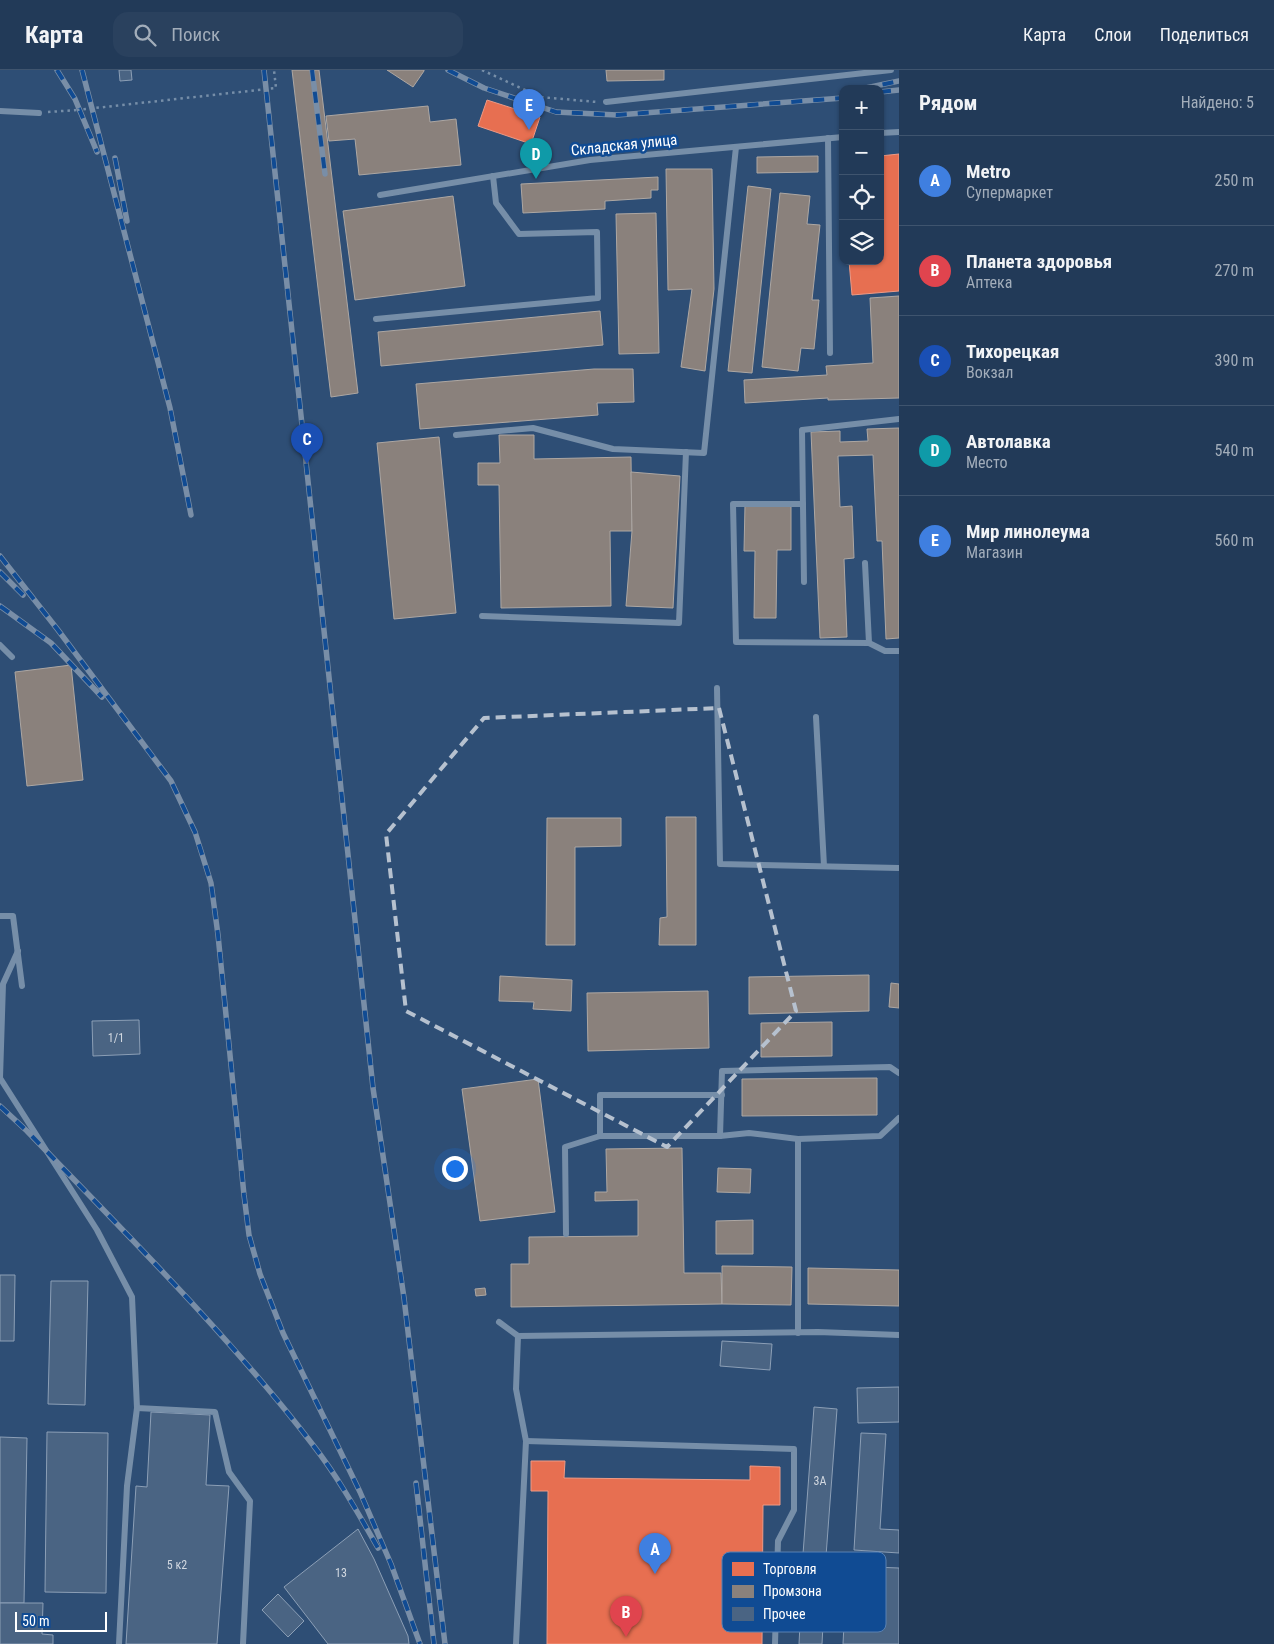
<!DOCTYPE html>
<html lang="ru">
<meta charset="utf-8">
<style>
:root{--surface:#223a58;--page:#2a415e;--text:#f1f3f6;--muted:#a2adba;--line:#3f546e;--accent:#b6c1cf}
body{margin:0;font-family:"Roboto Condensed",sans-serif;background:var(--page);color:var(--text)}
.controls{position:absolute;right:15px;top:15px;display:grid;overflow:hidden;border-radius:10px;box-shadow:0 1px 4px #0004}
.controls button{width:45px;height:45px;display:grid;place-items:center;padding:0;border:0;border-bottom:1px solid var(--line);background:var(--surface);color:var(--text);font:25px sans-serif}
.scale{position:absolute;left:15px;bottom:12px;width:92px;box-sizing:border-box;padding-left:5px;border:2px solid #fff;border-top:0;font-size:14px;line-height:18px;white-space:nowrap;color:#fff;-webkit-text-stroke:4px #104b93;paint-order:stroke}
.you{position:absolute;left:454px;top:1098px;width:18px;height:18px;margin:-12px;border:4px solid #fff;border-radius:50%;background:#1a73e8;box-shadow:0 0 0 8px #1a73e833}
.badge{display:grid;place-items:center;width:32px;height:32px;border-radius:50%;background:var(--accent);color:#fff;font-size:16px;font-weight:700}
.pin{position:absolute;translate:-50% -41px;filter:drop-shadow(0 1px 2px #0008)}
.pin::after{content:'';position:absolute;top:26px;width:18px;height:15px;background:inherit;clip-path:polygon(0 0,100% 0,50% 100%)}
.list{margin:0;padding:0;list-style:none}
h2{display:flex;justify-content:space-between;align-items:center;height:65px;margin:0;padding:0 20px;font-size:21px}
h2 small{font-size:16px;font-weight:400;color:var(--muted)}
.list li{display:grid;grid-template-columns:32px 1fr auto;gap:15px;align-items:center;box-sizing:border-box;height:90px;padding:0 20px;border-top:1px solid var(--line)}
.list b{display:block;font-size:19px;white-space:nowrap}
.list p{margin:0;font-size:16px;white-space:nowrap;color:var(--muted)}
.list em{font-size:16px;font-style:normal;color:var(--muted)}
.icon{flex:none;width:28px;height:28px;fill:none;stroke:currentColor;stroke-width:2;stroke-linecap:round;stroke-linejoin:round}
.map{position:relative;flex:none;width:899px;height:1574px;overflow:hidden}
header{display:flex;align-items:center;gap:30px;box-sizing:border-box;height:70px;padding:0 25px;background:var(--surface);border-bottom:1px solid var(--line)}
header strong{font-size:24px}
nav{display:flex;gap:28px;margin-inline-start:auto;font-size:18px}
.search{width:350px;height:45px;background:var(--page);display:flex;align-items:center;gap:12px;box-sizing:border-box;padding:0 18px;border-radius:15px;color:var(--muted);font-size:19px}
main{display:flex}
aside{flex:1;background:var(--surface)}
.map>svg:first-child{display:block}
</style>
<header>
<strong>Карта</strong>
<div class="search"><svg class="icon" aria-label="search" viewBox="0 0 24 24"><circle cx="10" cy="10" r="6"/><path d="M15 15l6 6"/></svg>Поиск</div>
<nav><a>Карта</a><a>Слои</a><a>Поделиться</a></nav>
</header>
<main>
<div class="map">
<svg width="899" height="1574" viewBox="0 0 899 1574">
<rect width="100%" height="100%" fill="#2e4e75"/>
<!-- shops -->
<g fill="#e76f51" stroke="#ee9a85">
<polygon points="487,30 540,47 531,74 478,56"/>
<polygon points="899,84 899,221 852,225 849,191 880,191 880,86"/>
<polygon points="531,1391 565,1391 564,1408 750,1410 750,1396 780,1397 780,1435 763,1435 762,1574 547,1574 548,1421 531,1421"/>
</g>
<!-- industry -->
<g fill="#8a817c" stroke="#ada7a3">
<polygon points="292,0 319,0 358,323 331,327"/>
<polygon points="387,0 424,0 424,1 413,17"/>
<polygon points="606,0 664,0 664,10 607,11"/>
<polygon points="428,36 430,52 456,49 461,95 359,105 355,69 329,71 326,46"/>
<polygon points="818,86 818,102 757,103 757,87"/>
<polygon points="666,99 712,99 714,219 705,301 681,297 692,219 668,220"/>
<polygon points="658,107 658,120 651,120 651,128 605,131 605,139 523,143 521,114"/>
<polygon points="748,116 771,119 752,303 728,301"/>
<polygon points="780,123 810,126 807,154 820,155 812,230 819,230 814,279 801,278 798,301 762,297"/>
<polygon points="453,126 465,216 355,230 343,141"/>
<polygon points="656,143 659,283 619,284 616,144"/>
<polygon points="899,226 899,328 828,330 828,328 745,333 744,310 827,305 826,296 873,293 870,228"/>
<polygon points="600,241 603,275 381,296 378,262"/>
<polygon points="594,299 633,299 634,332 597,333 598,345 420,359 416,314"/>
<polygon points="899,358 899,568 886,569 882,471 877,471 873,385 838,386 840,437 852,436 854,488 844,489 847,567 820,568 811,362 840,361 840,372 868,371 867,359"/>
<polygon points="499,365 534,365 534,389 631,387 632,461 610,461 611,536 501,538 499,415 478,415 478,393 500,393"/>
<polygon points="439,367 456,543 394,549 377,373"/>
<polygon points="631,402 680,406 673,538 626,536 632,461"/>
<polygon points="745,435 791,436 791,480 777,480 776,548 754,548 755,481 744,481"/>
<polygon points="71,595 83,710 27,716 15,602"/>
<polygon points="666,747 696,747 696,875 659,875 660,848 667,847"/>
<polygon points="547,748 621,748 621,776 575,777 575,875 546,875"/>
<polygon points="869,905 869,941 749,944 749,907"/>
<polygon points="500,906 572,910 571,941 533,939 534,932 499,931"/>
<polygon points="891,913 899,914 899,938 889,937"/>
<polygon points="708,921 709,978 588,981 587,923"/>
<polygon points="832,952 832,986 761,987 761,953"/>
<polygon points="877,1008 877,1045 742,1046 742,1009"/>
<polygon points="538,1009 555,1142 480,1151 462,1019"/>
<polygon points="682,1078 684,1203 721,1203 722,1234 511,1237 511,1194 529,1194 529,1167 638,1166 638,1130 595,1131 595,1122 607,1122 606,1079"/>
<polygon points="718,1098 751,1099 750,1123 717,1122"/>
<polygon points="753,1150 753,1184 716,1184 716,1151"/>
<polygon points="722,1196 792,1197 791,1235 722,1234"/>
<polygon points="808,1198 899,1200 899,1236 808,1234"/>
<polygon points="485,1218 486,1225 476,1226 475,1219"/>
</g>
<!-- building -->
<g fill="#4a6483" stroke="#8c9fb6">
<polygon points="119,0 131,0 132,10 120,11"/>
<polygon points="139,950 140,984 93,986 92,951"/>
<polygon points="0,1205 15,1205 14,1271 0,1271"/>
<polygon points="51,1211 88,1211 85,1335 48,1334"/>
<polygon points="722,1271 772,1274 770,1300 720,1296"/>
<polygon points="899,1317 899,1352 858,1353 857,1318"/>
<polygon points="814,1337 837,1339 826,1486 803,1484"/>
<polygon points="151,1342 210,1345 206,1415 229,1416 217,1574 126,1574 136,1416 147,1417"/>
<polygon points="47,1362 108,1363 106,1523 45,1522"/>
<polygon points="861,1363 886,1364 880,1459 899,1460 899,1483 854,1480"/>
<polygon points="0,1367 27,1368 24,1533 0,1533"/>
<polygon points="358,1459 374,1489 408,1566 409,1574 328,1574 284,1517"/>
<polygon points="847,1496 899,1498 899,1574 843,1574"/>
<polygon points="802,1515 825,1516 822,1574 799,1574"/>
<polygon points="278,1524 304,1551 288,1567 262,1540"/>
<polygon points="0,1533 43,1533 42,1564 53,1565 53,1574 0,1574"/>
</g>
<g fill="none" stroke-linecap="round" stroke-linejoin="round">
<!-- path -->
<g stroke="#768ea8" stroke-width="2.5" stroke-dasharray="2.5 4" stroke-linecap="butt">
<polyline points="482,0 540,27 597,32"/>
<polyline points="48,42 77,40"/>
</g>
<!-- lane -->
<g stroke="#768ea8" stroke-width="6">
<polyline points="606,32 891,0"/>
<polyline points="0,41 39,43"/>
<polyline points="880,63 899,62"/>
<polyline points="828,68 830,283"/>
<polyline points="380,125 590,90 843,67"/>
<polyline points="376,249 598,228 597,162 519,164 496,133 493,106"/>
<polyline points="456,365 533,358 613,379 704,383 736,77"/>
<polyline points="803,434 733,434 736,572 869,573"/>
<polyline points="865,493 869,573 885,581 899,581"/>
<polyline points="804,512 802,360 899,349"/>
<polyline points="482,546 679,553 686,382"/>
<polyline points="0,575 12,587"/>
<polyline points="717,618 720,794 899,798"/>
<polyline points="816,647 824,796"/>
<polyline points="0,846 13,846 22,916"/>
<polyline points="18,881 3,914 0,1008 97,1160 132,1227 137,1338 215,1342 229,1402 250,1431 243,1574"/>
<polyline points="600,1066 600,1025 722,1025"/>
<polyline points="720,1066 749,1063 798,1069 880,1066 899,1048"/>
<polyline points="566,1164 565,1077 600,1066 720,1066 722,1001 890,997 899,1003"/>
<polyline points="499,1252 518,1266 818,1262 899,1265"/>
<polyline points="798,1263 798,1069"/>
<polyline points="526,1371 794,1379 794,1440 778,1471 775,1574"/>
<polyline points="119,1574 127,1416 137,1338"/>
<polyline points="516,1574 526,1371 516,1319 518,1266"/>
</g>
<defs>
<g id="rail">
<polyline points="57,0 75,29 97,82"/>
<polyline points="82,0 170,338 191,445"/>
<polyline points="264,0 373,1018 404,1228 445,1574"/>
<polyline points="312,0 325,104"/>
<polyline points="448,0 484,18 556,42 617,45 843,28"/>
<polyline points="861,19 899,11"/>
<polyline points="880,22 899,20"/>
<polyline points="115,88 127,151"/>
<polyline points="0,486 58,560 171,711 195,762 211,813 218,865 244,1125 249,1165 260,1204 283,1263 360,1422 391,1494 420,1574"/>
<polyline points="0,502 23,525"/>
<polyline points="0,536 51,573 102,627"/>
<path d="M 0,1036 L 27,1061 C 125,1163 227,1263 313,1375 C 338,1407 358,1443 378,1478"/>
<polyline points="416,1413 434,1574"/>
</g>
</defs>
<!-- rail casing -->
<use href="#rail" stroke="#798ea7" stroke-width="5.5"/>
<!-- rail -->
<use href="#rail" stroke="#104b93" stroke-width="4" stroke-dasharray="11" stroke-linecap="butt"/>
<!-- path-bridge -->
<polyline stroke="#768ea8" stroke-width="2.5" stroke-dasharray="2.5 4" stroke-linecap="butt" points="77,40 276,18 274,0"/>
</g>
<!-- marked area -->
<path fill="none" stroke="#b6c1cf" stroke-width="4" stroke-dasharray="10 6" stroke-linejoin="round" d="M 719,638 L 796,941 L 667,1077 L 406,941 L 386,764 L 484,648 Z"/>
<g text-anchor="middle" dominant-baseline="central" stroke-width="5" stroke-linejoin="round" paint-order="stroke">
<!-- number labels -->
<g font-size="12" fill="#d2d8e0">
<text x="116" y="968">1/1</text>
<text x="820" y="1411">3А</text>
<text x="177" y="1495">5 к2</text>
<text x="341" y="1503">13</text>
</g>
<!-- street labels -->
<g font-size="15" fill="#fff" stroke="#104b93">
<text transform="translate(624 75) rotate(-6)">Складская улица</text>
</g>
</g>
<!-- legend -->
<rect x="722" y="1482" width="164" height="80" rx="8" fill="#104b93" stroke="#5881b3" stroke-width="1"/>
<rect x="732" y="1492" width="22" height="14" fill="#e76f51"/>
<rect x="732" y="1515" width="22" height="13" fill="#8a817c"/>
<rect x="732" y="1537" width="22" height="14" fill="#4a6483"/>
<g font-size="14" fill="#fff">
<text x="763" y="1504">Торговля</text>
<text x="763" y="1526">Промзона</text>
<text x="763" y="1549">Прочее</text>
</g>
</svg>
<div class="controls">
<button>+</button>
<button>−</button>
<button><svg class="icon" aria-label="locate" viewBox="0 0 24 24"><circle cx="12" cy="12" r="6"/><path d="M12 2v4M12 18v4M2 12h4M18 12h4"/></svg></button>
<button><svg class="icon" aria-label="layers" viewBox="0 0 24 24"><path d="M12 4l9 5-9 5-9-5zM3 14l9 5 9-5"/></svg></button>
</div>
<div class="scale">50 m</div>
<div class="you"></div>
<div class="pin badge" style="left:655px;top:1504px;background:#3f7fe0">A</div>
<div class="pin badge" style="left:626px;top:1567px;background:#e0444e">B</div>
<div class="pin badge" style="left:307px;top:394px;background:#1a4fb4">C</div>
<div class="pin badge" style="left:536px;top:109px;background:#0f9aa8">D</div>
<div class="pin badge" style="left:529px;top:60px;background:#3f7fe0">E</div>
</div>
<aside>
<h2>Рядом<small>Найдено: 5</small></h2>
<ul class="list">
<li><span class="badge" style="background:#3f7fe0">A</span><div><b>Metro</b><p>Супермаркет</p></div><em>250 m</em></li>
<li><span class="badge" style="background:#e0444e">B</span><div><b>Планета здоровья</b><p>Аптека</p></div><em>270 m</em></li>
<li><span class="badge" style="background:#1a4fb4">C</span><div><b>Тихорецкая</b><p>Вокзал</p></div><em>390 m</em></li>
<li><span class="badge" style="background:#0f9aa8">D</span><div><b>Автолавка</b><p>Место</p></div><em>540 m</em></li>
<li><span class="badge" style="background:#3f7fe0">E</span><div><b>Мир линолеума</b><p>Магазин</p></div><em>560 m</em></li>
</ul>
</aside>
</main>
